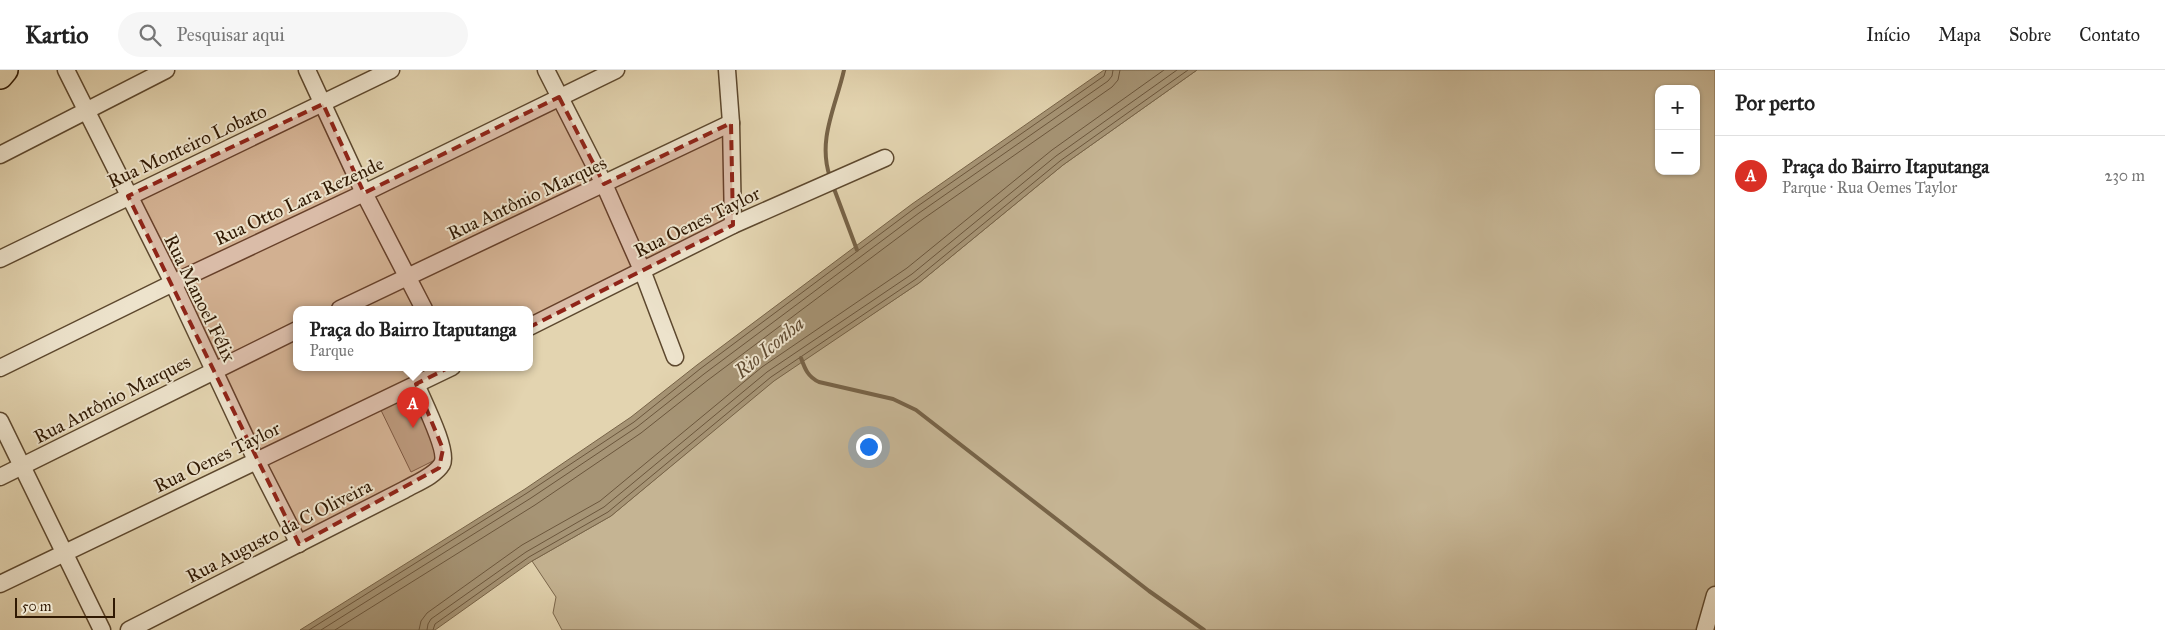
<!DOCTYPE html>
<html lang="pt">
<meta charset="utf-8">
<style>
:root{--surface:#fff;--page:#f6f6f6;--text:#222;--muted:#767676;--line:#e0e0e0;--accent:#d93025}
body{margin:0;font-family:"IM FELL Great Primer",serif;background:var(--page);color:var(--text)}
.controls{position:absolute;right:15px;top:15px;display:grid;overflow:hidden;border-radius:10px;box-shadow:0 1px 4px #0004}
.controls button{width:45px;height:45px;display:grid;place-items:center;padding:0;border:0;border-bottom:1px solid var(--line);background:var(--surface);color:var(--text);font:25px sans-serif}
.scale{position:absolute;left:15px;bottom:12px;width:100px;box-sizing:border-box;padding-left:5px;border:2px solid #301903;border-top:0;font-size:14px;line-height:18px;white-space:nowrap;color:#301903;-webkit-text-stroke:4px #ede3cc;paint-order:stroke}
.you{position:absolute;left:868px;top:376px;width:18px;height:18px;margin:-12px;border:4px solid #fff;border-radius:50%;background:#1a73e8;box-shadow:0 0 0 8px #1a73e833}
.badge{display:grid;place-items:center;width:32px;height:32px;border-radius:50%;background:var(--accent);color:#fff;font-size:16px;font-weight:700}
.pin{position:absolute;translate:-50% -41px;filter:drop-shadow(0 1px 2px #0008)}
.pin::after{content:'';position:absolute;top:26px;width:18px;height:15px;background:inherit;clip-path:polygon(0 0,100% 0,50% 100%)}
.popup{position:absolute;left:293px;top:236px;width:240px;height:65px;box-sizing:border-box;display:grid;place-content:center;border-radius:10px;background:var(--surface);filter:drop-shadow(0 1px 4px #0005);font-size:16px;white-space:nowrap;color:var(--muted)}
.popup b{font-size:19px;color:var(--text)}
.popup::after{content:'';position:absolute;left:50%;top:100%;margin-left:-10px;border:10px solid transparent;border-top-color:var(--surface)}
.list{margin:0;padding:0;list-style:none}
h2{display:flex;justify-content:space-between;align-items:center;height:65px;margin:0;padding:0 20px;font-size:21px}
h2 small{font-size:16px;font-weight:400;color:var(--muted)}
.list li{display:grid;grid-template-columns:32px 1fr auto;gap:15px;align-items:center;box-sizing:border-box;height:80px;padding:0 20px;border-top:1px solid var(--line)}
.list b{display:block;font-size:19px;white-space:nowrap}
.list p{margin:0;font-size:16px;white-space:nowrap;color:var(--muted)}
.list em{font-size:16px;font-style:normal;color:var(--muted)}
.icon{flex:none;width:28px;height:28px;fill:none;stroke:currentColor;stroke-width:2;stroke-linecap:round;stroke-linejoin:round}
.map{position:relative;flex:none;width:1715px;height:560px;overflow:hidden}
header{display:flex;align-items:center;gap:30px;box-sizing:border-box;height:70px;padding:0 25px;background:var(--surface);border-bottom:1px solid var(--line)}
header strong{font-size:24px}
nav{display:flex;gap:28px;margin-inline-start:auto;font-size:18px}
.search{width:350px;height:45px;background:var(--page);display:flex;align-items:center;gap:12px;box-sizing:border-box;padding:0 18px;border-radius:28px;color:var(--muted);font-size:19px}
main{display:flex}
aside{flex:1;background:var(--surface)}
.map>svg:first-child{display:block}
</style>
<header>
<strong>Kartio</strong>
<div class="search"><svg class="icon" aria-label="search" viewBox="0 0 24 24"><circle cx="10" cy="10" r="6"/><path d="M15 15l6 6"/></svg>Pesquisar aqui</div>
<nav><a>Início</a><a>Mapa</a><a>Sobre</a><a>Contato</a></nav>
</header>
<main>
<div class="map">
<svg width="1715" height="560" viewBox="0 0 1715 560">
<rect width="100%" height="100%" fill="#e3d4b0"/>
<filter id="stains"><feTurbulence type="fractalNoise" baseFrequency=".004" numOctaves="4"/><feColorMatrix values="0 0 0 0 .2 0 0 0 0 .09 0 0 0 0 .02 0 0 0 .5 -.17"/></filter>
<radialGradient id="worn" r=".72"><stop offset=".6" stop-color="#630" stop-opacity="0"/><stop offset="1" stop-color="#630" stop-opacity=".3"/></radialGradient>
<!-- green -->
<g fill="#c5b493" stroke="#7a664b" fill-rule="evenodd">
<path d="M 1197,0 L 1715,0 L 1715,560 L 562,560 L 553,543 L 556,527 L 532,491 L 611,446 L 774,310 L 919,213 L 1063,95 ZM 1659,19 L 1696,19 L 1696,101 L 1659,101 Z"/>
<polygon points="419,309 447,384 411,402 377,332"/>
</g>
<!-- water -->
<polygon fill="#a69475" stroke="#776347" points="1104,0 1197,0 1063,95 919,213 774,311 611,446 532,491 435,560 300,560 525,419 631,347 697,295 912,134"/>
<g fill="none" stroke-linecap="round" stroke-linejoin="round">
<!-- shore -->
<g stroke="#6b563c" stroke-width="1">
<polyline points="309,560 527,423 634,352 700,299 915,138 1104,6 1106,0"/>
<polyline points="321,560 531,428 637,357 704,304 919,143 1108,11 1112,6 1113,0"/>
<polyline points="335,560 535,435 641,363 708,310 923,149 1112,17 1118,10 1120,0"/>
<polyline points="419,560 421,551 427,543 522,475 600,431 762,297 907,198 1052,80 1164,0"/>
<polyline points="427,560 428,554 431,549 526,482 604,437 767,302 912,204 1056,86 1177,0"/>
<polyline points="433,560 435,554 529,487 608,442 771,307 916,209 1060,91 1188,0"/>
</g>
<!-- stream -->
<g stroke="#776347" stroke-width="4">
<path d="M 830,107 C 817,70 836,36 844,0"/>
<polyline points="833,116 857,180"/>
<path d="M 801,288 C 805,299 808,307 819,312 L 893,329 L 916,340 L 1149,521 L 1204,560"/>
</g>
<defs>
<g id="street">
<polyline points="66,0 173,213 256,390 299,474"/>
<polyline points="307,0 364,123 424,239"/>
<polyline points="546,0 604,114 642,200 675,287"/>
<polyline points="727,0 731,53 733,155"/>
<polyline points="0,85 166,0"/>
<polyline points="0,189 391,0"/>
<polyline points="340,239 731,53"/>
<polyline points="529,257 733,155 885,88"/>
<polyline points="0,298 173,213 364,123 616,0"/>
<polyline points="0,351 102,560"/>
<polyline points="0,407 297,260"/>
<polyline points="0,514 452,297"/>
<path d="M 129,560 L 404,420 C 416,413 435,406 442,394 C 449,381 422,329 416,314"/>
<polyline points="1705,560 1715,525"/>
</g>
<polyline id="primary" points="0,6 5,0"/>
</defs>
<!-- street casing -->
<use href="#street" stroke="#5d482e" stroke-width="19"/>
<!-- primary casing -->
<use href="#primary" stroke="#301903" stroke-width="28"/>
<!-- street -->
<use href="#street" stroke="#ede3cc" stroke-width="16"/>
<!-- primary -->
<use href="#primary" stroke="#e3d4b0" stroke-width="25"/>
</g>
<!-- marked area -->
<path fill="#8f2418" fill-opacity="0.2" stroke="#8f2418" stroke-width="4" stroke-dasharray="10 6" stroke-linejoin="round" d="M 559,27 L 604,114 L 731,53 L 733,155 L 416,314 L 443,379 L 439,398 L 299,474 L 128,126 L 323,34 L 364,123 Z"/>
<g text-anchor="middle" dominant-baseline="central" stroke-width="4" stroke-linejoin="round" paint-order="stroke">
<!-- street labels -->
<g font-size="19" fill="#301903" stroke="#ede3cc">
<text transform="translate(187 76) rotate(-25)">Rua Monteiro Lobato</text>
<text transform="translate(527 128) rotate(-25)">Rua Antônio Marques</text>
<text transform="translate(299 131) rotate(-25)">Rua Otto Lara Rezende</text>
<text transform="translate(697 152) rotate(-26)">Rua Oenes Taylor</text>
<text transform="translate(200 228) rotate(64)">Rua Manoel Félix</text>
<text transform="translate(112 329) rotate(-27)">Rua Antônio Marques</text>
<text transform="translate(217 387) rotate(-26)">Rua Oenes Taylor</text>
<text transform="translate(279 461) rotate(-27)">Rua Augusto da C Oliveira</text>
</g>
<!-- water labels -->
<g font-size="20" font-style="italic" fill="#5f4a31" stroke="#ede3cc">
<text transform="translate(769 277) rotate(-40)">Rio Iconha</text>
</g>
</g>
<rect width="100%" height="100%" filter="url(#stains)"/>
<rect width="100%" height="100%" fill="url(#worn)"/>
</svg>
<div class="controls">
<button>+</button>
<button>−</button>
</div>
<div class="scale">50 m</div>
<div class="you"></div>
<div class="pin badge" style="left:413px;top:358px">A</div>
<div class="popup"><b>Praça do Bairro Itaputanga</b>Parque</div>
</div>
<aside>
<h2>Por perto<small></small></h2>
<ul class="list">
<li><span class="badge">A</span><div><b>Praça do Bairro Itaputanga</b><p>Parque · Rua Oemes Taylor</p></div><em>230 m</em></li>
</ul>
</aside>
</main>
